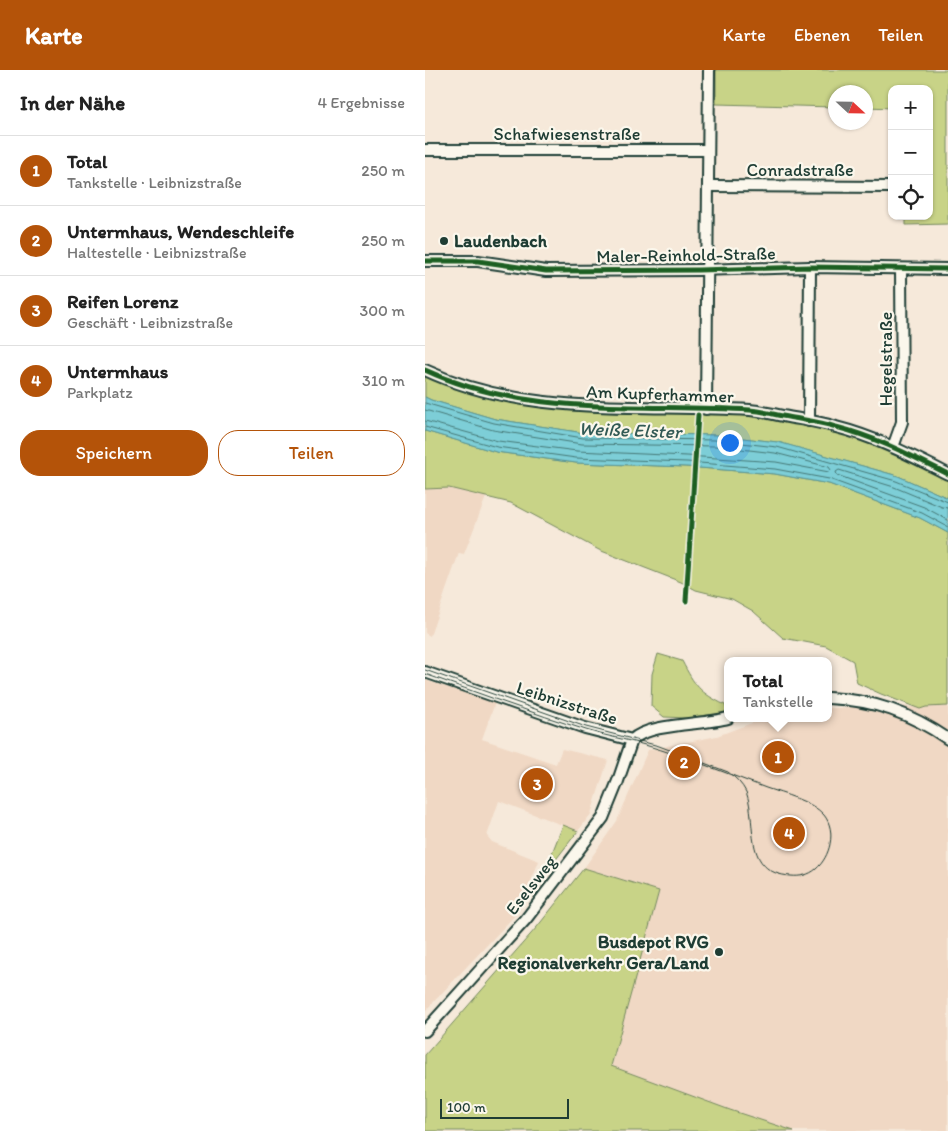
<!DOCTYPE html>
<html lang="de">
<meta charset="utf-8">
<style>
:root{--surface:#fff;--page:#f2f2f2;--text:#222;--muted:#767676;--line:#e0e0e0;--accent:#b45309}
body{margin:0;font-family:Itim,sans-serif;background:var(--page);color:var(--text)}
.controls{position:absolute;right:15px;top:15px;display:grid;overflow:hidden;border-radius:10px;box-shadow:0 1px 4px #0004}
.controls button{width:45px;height:45px;display:grid;place-items:center;padding:0;border:0;border-bottom:1px solid var(--line);background:var(--surface);color:var(--text);font:25px sans-serif}
.compass{position:absolute;left:403px;top:15px;width:45px;height:45px;border-radius:50%;background:var(--surface);box-shadow:0 1px 4px #0004;rotate:112deg}
.scale{position:absolute;left:15px;bottom:12px;width:129px;box-sizing:border-box;padding-left:5px;border:2px solid #1f3d34;border-top:0;font-size:14px;line-height:18px;white-space:nowrap;color:#1f3d34;-webkit-text-stroke:4px #fbf7ec;paint-order:stroke}
.you{position:absolute;left:304px;top:372px;width:18px;height:18px;margin:-12px;border:4px solid #fff;border-radius:50%;background:#1a73e8;box-shadow:0 0 0 8px #1a73e833}
.badge{display:grid;place-items:center;width:32px;height:32px;border-radius:50%;background:var(--accent);color:#fff;font-size:16px;font-weight:700}
.pin{position:absolute;translate:-50% -50%;border:2px solid #fff;box-shadow:0 1px 5px #0006}
.popup{position:absolute;left:299px;top:587px;width:108px;height:65px;box-sizing:border-box;display:grid;place-content:center;border-radius:10px;background:var(--surface);filter:drop-shadow(0 1px 4px #0005);font-size:16px;white-space:nowrap;color:var(--muted)}
.popup b{font-size:19px;color:var(--text)}
.popup::after{content:'';position:absolute;left:50%;top:100%;margin-left:-10px;border:10px solid transparent;border-top-color:var(--surface)}
.list{margin:0;padding:0;list-style:none}
h2{display:flex;justify-content:space-between;align-items:center;height:65px;margin:0;padding:0 20px;font-size:21px}
h2 small{font-size:16px;font-weight:400;color:var(--muted)}
.list li{display:grid;grid-template-columns:32px 1fr auto;gap:15px;align-items:center;box-sizing:border-box;height:70px;padding:0 20px;border-top:1px solid var(--line)}
.list b{display:block;font-size:19px;white-space:nowrap}
.list p{margin:0;font-size:16px;white-space:nowrap;color:var(--muted)}
.list em{font-size:16px;font-style:normal;color:var(--muted)}
.actions{display:flex;gap:10px;padding:15px 20px}
.actions a{flex:1;padding:11px 0;border:1px solid var(--accent);border-radius:20px;text-align:center;font-size:18px;color:var(--accent)}
.actions .main{background:var(--accent);color:#fff}
.icon{flex:none;width:28px;height:28px;fill:none;stroke:currentColor;stroke-width:2;stroke-linecap:round;stroke-linejoin:round}
.map{position:relative;flex:none;width:523px;height:1061px;overflow:hidden}
header{display:flex;align-items:center;gap:30px;box-sizing:border-box;height:70px;padding:0 25px;background:var(--accent);color:#fff}
header strong{font-size:24px}
nav{display:flex;gap:28px;margin-inline-start:auto;font-size:18px}
main{display:flex}
aside{flex:1;background:var(--surface)}
.map>svg:first-child{display:block}
</style>
<header>
<strong>Karte</strong>
<nav><a>Karte</a><a>Ebenen</a><a>Teilen</a></nav>
</header>
<main>
<aside>
<h2>In der Nähe<small>4 Ergebnisse</small></h2>
<ul class="list">
<li><span class="badge">1</span><div><b>Total</b><p>Tankstelle · Leibnizstraße</p></div><em>250 m</em></li>
<li><span class="badge">2</span><div><b>Untermhaus, Wendeschleife</b><p>Haltestelle · Leibnizstraße</p></div><em>250 m</em></li>
<li><span class="badge">3</span><div><b>Reifen Lorenz</b><p>Geschäft · Leibnizstraße</p></div><em>300 m</em></li>
<li><span class="badge">4</span><div><b>Untermhaus</b><p>Parkplatz</p></div><em>310 m</em></li>
</ul>
<div class="actions"><a class="main">Speichern</a><a>Teilen</a></div>
</aside>
<div class="map">
<svg width="523" height="1061" viewBox="0 0 523 1061">
<rect width="100%" height="100%" fill="#f6e9da"/>
<filter id="ink" filterUnits="userSpaceOnUse"><feTurbulence type="fractalNoise" baseFrequency=".02" numOctaves="2"/><feDisplacementMap in="SourceGraphic" scale="10" xChannelSelector="R" yChannelSelector="G"/><feConvolveMatrix kernelMatrix="1 2 1 2 8 2 1 2 1" color-interpolation-filters="sRGB"/></filter>
<g filter="url(#ink)">
<!-- built -->
<g fill="#f0d8c4">
<polygon points="24,418 61,427 39,484 34,483 5,566 0,563 0,419"/>
<polygon points="0,610 70,633 57,669 131,694 137,679 183,690 166,744 153,761 74,731 62,766 67,772 114,791 94,841 0,941"/>
<polygon points="523,636 523,1061 369,1061 305,1040 186,996 234,821 159,798 192,751 223,680 292,666 340,648 403,648 403,638"/>
</g>
<!-- green -->
<g fill="#c8d387" stroke="#74885e">
<polygon points="291,0 523,0 523,154 481,155 481,146 504,146 504,19 467,19 467,38 441,37 440,22 410,22 410,37 291,34"/>
<polygon points="0,304 77,328 342,347 416,362 479,386 523,409 523,428 473,406 352,372 291,365 159,363 70,349 6,330 0,327"/>
<polygon points="0,361 71,382 151,393 262,397 350,404 404,414 495,448 523,463 523,636 501,637 495,639 456,624 432,613 428,591 401,576 358,568 328,541 307,529 271,520 256,512 174,480 86,433 24,418 0,419"/>
<path d="M 233,584 L 257,591 C 270,616 274,622 300,635 L 303,642 L 262,648 L 239,647 L 226,636 L 227,604 Z"/>
<polygon points="138,755 153,761 118,806"/>
<polygon points="159,798 234,821 186,996 305,1040 369,1061 0,1061 0,985 112,857"/>
</g>
<!-- water -->
<polygon fill="#7dced7" stroke="#579496" points="0,327 6,330 70,349 159,363 291,365 353,372 473,406 523,428 523,463 495,448 404,414 350,404 262,397 151,393 71,382 0,361"/>
<!-- pier -->
<polygon fill="#f6e9da" points="271,362 274,362 272,400 268,400"/>
<g fill="none" stroke-linecap="round" stroke-linejoin="round">
<!-- shore -->
<g stroke="#457775" stroke-width="1">
<polyline points="0,333 69,353 158,368 290,370 352,377 471,411 523,432"/>
<polyline points="0,340 68,360 157,374 290,376 350,383 404,397 406,400 404,402 351,392 262,386 152,381 73,371 0,351"/>
<polyline points="0,357 72,377 151,388 262,392 350,399 404,409 497,443 523,457"/>
<polyline points="523,438 517,437 469,417 414,400 411,402 412,405 499,437 523,450"/>
</g>
<defs>
<g id="minor">
<polyline points="0,80 283,80"/>
<polyline points="283,116 467,117"/>
<polyline points="0,191 53,191 121,201 273,200 385,197 523,199"/>
<path d="M 0,300 C 102,348 217,333 325,340 C 338,341 351,345 363,347 C 379,350 396,352 411,357 C 451,367 487,386 523,404"/>
<polyline points="281,339 284,0"/>
<polyline points="384,351 385,197"/>
<polyline points="468,377 477,352 476,199"/>
<path d="M 0,602 L 160,658 L 207,670 C 224,653 278,655 303,648"/>
<path d="M 403,628 C 449,630 485,643 523,669"/>
<polyline points="0,961 101,849 178,748 193,711 207,670"/>
</g>
</defs>
<!-- minor casing -->
<use href="#minor" stroke="#1f3d34" stroke-width="14"/>
<!-- minor -->
<use href="#minor" stroke="#fbf7ec" stroke-width="10"/>
<!-- tram -->
<path stroke="#1f3d34" stroke-width="1" d="M 0,600 L 161,657 L 234,676 L 303,702 C 311,708 317,714 321,722 C 333,752 316,803 366,806 C 375,807 384,805 391,799 C 405,787 412,761 399,745 C 387,731 358,724 341,718 C 301,703 261,687 220,675 C 200,669 180,666 161,660 C 107,643 53,623 0,604"/>
<defs>
<g id="cycleway">
<polyline points="0,191 53,191 121,201 273,200 385,197 523,199"/>
<path d="M 0,300 C 102,348 217,333 325,340 C 338,341 351,345 363,347 C 379,350 396,352 411,357 C 451,367 487,386 523,404"/>
<polyline points="261,531 273,345"/>
</g>
</defs>
<!-- cycleway casing -->
<use href="#cycleway" stroke="#fbf7ec" stroke-width="8"/>
<!-- cycleway -->
<use href="#cycleway" stroke="#1b5e20" stroke-width="5"/>
</g>
</g>
<!-- markers -->
<g fill="#1f3d34" stroke="#fbf7ec" stroke-width="2">
<circle cx="19" cy="171" r="5"/>
<circle cx="294" cy="882" r="5"/>
</g>
<g text-anchor="middle" dominant-baseline="central" stroke-width="4.5" stroke-linejoin="round" paint-order="stroke">
<!-- street labels -->
<g font-size="18" fill="#1f3d34" stroke="#fbf7ec">
<text x="142" y="64">Schafwiesenstraße</text>
<text x="375" y="100">Conradstraße</text>
<text transform="translate(261 185) rotate(-1)">Maler-Reinhold-Straße</text>
<text transform="translate(461 289) rotate(-90)">Hegelstraße</text>
<text transform="translate(235 324) rotate(2)">Am Kupferhammer</text>
<text transform="translate(142 633) rotate(18)">Leibnizstraße</text>
<text transform="translate(106 815) rotate(-52)">Eselsweg</text>
</g>
<!-- poi labels -->
<g font-size="18" font-weight="bold" fill="#1f3d34" stroke="#fbf7ec" text-anchor="start">
<text x="29" y="171">Laudenbach</text>
<text x="284" y="872" text-anchor="end">Busdepot RVG<tspan x="284" dy="21">Regionalverkehr Gera/Land</tspan></text>
</g>
<!-- water labels -->
<g font-size="19" font-style="italic" fill="#325a55" stroke="#fbf7ec">
<text transform="translate(205 360) rotate(2)">Weiße Elster</text>
</g>
</g>
</svg>
<div class="controls">
<button>+</button>
<button>−</button>
<button><svg class="icon" aria-label="locate" viewBox="0 0 24 24"><circle cx="12" cy="12" r="6"/><path d="M12 2v4M12 18v4M2 12h4M18 12h4"/></svg></button>
</div>
<svg class="compass" viewBox="-18 -18 36 36"><path d="M0-13l5 13h-10z" fill="#e53935"/><path d="M0 13l5-13h-10z" fill="#767676"/></svg>
<div class="scale">100 m</div>
<div class="you"></div>
<div class="pin badge" style="left:353px;top:687px">1</div>
<div class="popup"><b>Total</b>Tankstelle</div>
<div class="pin badge" style="left:259px;top:692px">2</div>
<div class="pin badge" style="left:112px;top:714px">3</div>
<div class="pin badge" style="left:364px;top:763px">4</div>
</div>
</main>
